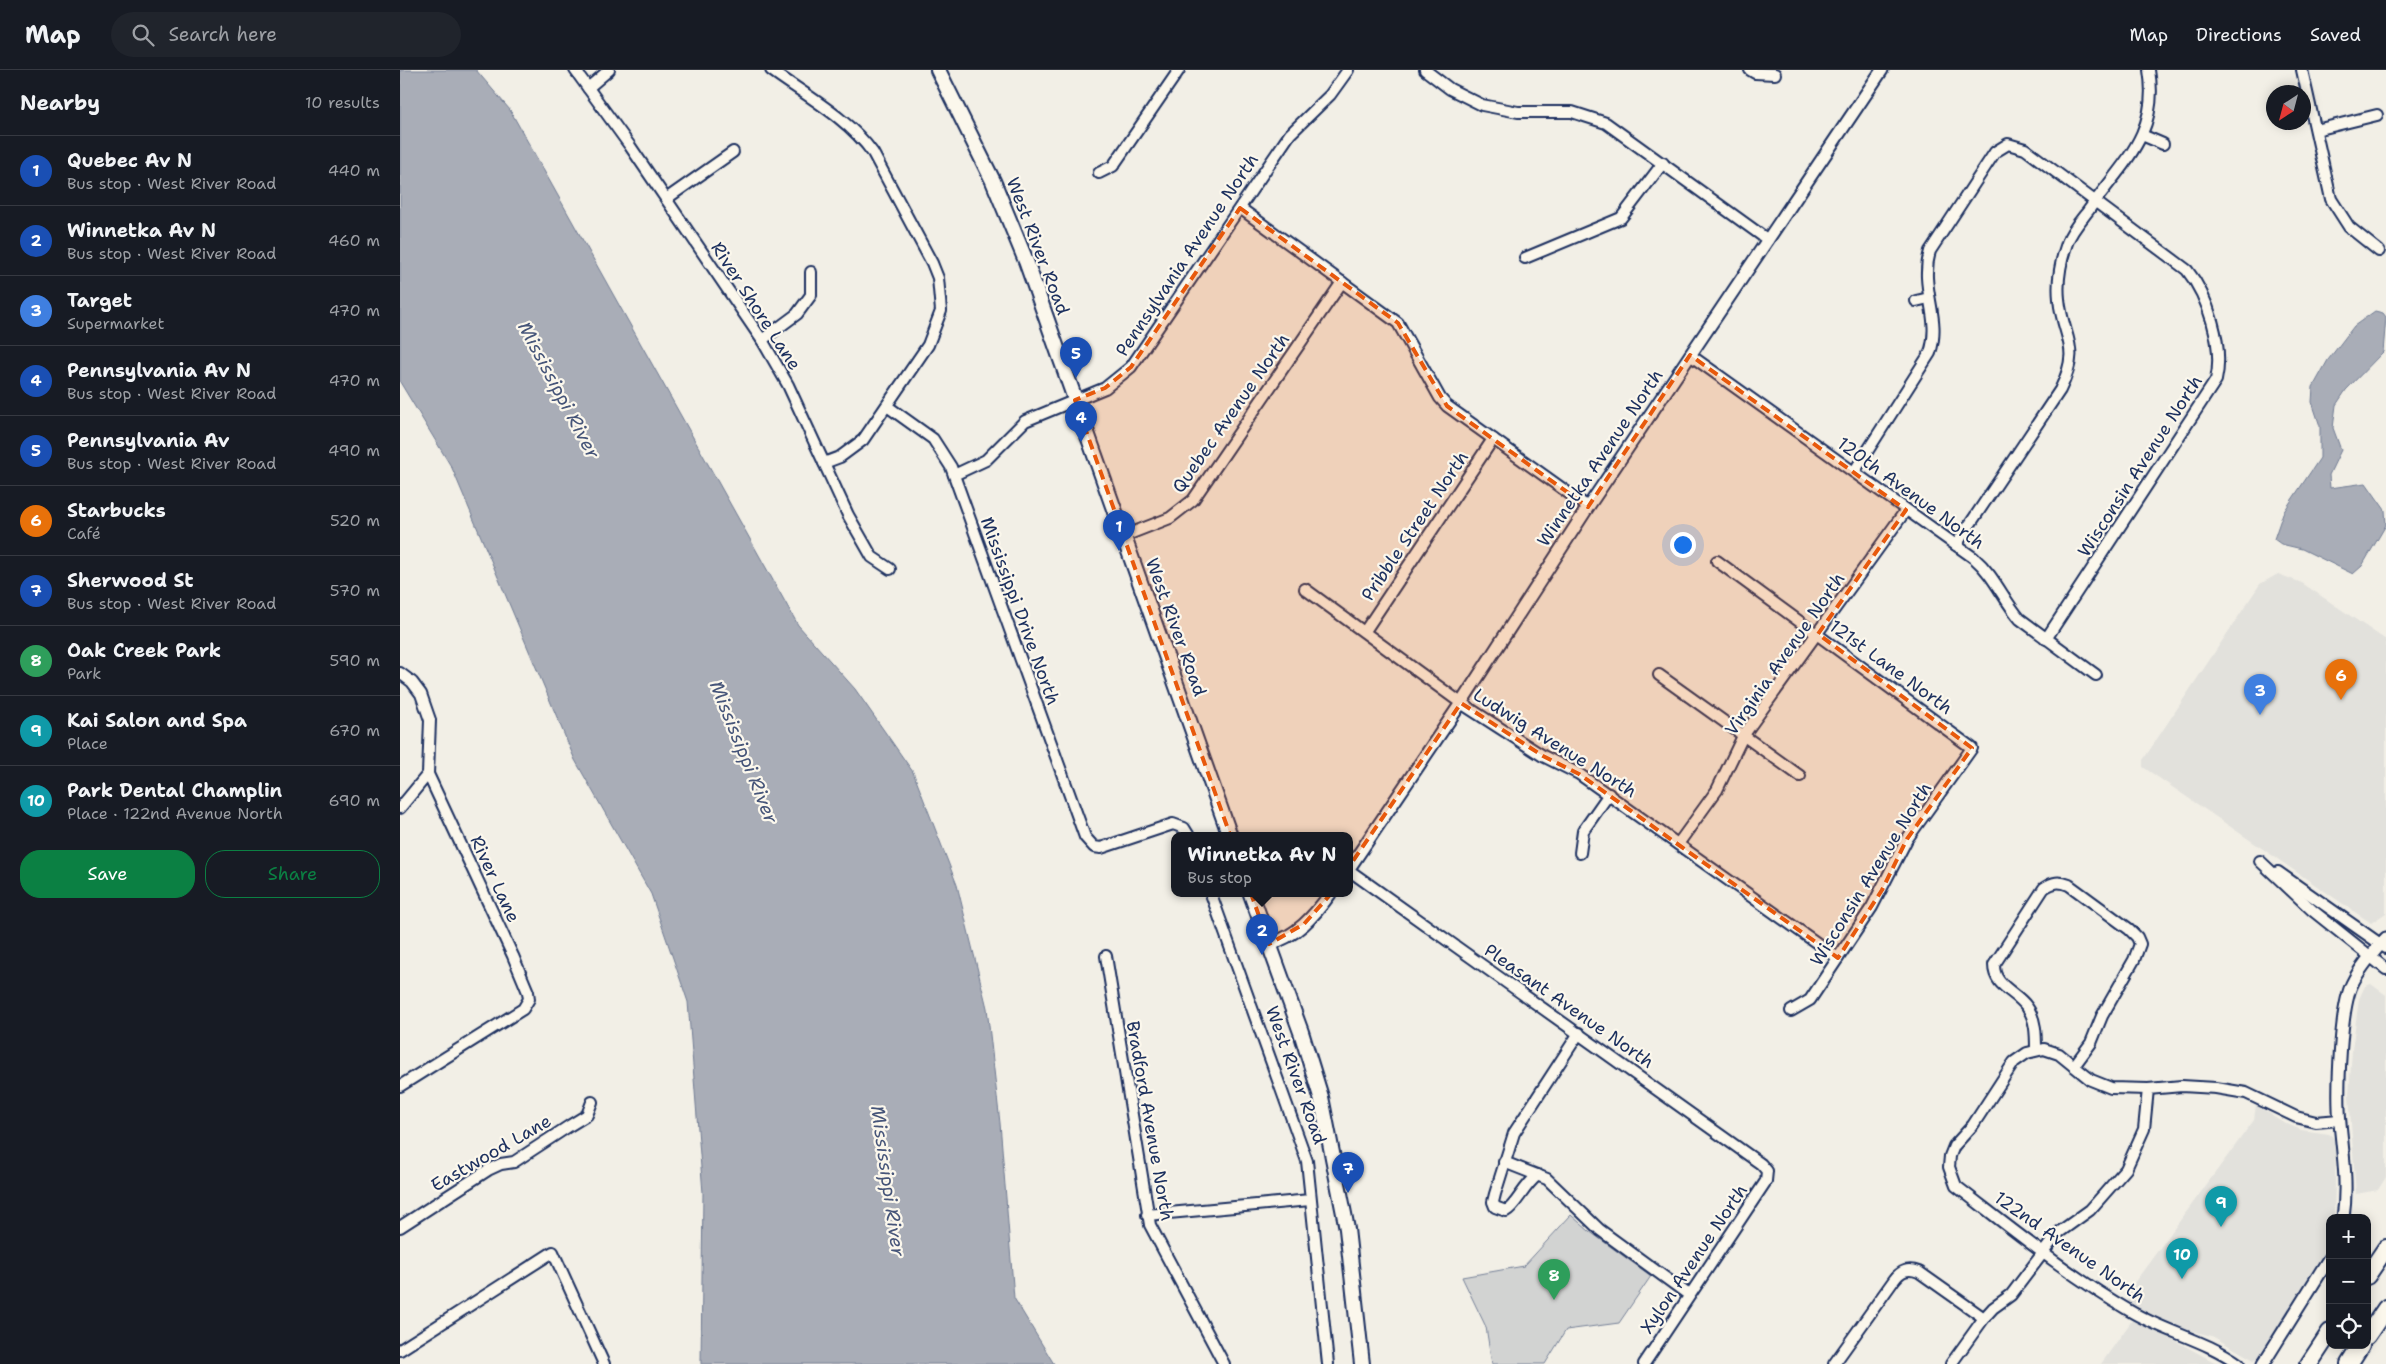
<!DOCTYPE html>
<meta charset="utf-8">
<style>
:root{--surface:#171b24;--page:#20242c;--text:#f1f3f6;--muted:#9ea1a6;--line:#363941;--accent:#0b8043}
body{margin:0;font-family:"Shantell Sans",sans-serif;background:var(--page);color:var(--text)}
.controls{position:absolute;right:15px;bottom:15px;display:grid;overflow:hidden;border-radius:10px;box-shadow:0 2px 12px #0003}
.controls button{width:45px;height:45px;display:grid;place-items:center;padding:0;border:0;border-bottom:1px solid var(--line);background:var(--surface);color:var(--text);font:25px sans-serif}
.compass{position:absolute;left:1866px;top:15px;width:45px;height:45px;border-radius:50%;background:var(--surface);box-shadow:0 2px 12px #0003;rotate:216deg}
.you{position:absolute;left:1282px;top:474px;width:18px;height:18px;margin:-12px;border:4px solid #fff;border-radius:50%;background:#1a73e8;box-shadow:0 0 0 8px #1a73e833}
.badge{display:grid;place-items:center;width:32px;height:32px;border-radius:50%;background:var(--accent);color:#fff;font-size:16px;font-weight:700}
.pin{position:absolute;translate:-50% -41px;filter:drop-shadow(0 1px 2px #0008)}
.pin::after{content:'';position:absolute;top:26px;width:18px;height:15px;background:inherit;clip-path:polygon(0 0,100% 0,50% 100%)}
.popup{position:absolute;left:771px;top:762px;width:182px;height:65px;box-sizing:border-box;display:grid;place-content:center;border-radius:10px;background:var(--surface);filter:drop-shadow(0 1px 4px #0005);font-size:16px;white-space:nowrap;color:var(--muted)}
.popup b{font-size:19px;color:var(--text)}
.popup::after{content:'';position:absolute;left:50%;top:100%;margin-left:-10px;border:10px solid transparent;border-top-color:var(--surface)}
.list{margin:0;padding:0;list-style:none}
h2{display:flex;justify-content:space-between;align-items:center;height:65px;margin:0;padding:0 20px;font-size:21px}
h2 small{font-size:16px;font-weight:400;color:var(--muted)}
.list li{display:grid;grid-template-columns:32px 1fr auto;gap:15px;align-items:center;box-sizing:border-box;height:70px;padding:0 20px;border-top:1px solid var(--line)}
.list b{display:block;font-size:19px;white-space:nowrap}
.list p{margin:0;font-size:16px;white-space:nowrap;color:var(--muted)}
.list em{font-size:16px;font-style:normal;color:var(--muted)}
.actions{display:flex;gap:10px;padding:15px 20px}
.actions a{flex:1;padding:11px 0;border:1px solid var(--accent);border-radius:20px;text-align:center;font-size:18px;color:var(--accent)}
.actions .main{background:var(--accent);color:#fff}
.icon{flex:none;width:28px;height:28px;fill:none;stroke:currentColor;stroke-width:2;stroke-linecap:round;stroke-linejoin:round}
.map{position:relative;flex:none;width:1986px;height:1294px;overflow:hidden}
header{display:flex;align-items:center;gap:30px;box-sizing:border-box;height:70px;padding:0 25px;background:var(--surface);border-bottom:1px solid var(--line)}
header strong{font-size:24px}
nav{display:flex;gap:28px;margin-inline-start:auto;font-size:18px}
.search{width:350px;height:45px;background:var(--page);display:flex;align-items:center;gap:12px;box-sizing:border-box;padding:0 18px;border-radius:28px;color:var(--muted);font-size:19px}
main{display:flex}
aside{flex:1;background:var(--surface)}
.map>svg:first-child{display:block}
</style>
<header>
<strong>Map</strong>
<div class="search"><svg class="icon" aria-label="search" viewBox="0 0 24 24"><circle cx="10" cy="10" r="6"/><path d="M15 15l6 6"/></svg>Search here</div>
<nav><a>Map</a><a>Directions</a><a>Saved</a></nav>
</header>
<main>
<aside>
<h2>Nearby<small>10 results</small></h2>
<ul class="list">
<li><span class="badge" style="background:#1a4fb4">1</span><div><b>Quebec Av N</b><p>Bus stop · West River Road</p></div><em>440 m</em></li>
<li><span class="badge" style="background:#1a4fb4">2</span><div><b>Winnetka Av N</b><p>Bus stop · West River Road</p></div><em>460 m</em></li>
<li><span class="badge" style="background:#3f7fe0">3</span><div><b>Target</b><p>Supermarket</p></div><em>470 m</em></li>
<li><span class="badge" style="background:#1a4fb4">4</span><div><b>Pennsylvania Av N</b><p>Bus stop · West River Road</p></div><em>470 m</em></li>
<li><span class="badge" style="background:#1a4fb4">5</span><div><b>Pennsylvania Av</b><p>Bus stop · West River Road</p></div><em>490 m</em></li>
<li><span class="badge" style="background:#e8710a">6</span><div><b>Starbucks</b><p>Café</p></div><em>520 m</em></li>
<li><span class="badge" style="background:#1a4fb4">7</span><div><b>Sherwood St</b><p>Bus stop · West River Road</p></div><em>570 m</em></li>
<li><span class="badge" style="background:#2e9e5b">8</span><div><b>Oak Creek Park</b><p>Park</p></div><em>590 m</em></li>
<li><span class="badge" style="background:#0f9aa8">9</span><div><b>Kai Salon and Spa</b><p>Place</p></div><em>670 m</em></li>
<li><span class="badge" style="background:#0f9aa8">10</span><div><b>Park Dental Champlin</b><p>Place · 122nd Avenue North</p></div><em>690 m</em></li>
</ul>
<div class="actions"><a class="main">Save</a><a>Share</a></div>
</aside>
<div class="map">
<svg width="1986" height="1294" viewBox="0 0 1986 1294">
<rect width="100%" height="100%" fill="#f2efe6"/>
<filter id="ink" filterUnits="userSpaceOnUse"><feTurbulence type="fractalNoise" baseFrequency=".02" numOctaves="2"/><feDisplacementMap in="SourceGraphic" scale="10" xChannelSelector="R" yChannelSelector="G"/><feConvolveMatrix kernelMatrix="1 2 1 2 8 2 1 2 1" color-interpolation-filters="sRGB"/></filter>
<g filter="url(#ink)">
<!-- built -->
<g fill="#e2e1dc">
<polygon points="1878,504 1902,513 1986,570 1986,843 1971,853 1743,697 1743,690 1860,514"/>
<polygon points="1971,914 1986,925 1986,1107 1978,1120 1956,1124 1949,1025 1952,980 1959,929 1965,916"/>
<polygon points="1856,1035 1885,1053 1901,1060 1929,1064 1934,1068 1936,1076 1934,1146 1930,1148 1930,1171 1915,1203 1860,1287 1854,1290 1812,1266 1776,1257 1729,1236 1726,1224 1854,1050"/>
<polygon points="1733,1249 1757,1261 1818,1294 1701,1294"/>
</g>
<!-- green -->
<polygon fill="#d2d3d2" stroke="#768198" points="1171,1145 1189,1161 1251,1206 1219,1253 1166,1260 1145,1294 1092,1294 1086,1257 1062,1207 1124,1196"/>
<!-- water -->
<g fill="#a9adb7" stroke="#707b93">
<polygon points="0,0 76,0 110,40 398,555 455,619 513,702 557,815 587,938 600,1053 614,1228 654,1294 301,1294 303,1123 288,932 251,824 175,690 52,398 0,312"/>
<polygon points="1975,241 1983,243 1986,247 1983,282 1946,320 1936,335 1933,358 1941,380 1929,405 1930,418 1966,413 1985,440 1986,455 1962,496 1953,504 1902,479 1881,474 1874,469 1883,443 1920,388 1920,356 1912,332 1913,317 1928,290 1954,256"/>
</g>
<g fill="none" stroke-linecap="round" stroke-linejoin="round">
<defs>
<g id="minor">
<polyline points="175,0 230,76 362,270 388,315 448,445 472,487 490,499"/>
<path d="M 371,0 C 405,25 448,48 473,83 L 532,193 L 538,208 L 541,241 L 528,275 L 463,370 L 440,387 L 424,393"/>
<polyline points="1025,0 1050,19 1082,35 1118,42 1172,42 1206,53 1368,170"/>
<polyline points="1350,0 1355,3 1375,4"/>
<polyline points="1902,0 1931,129 1949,157 1979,181"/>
<polyline points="188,18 209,0"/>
<polyline points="1916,60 1977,45"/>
<polyline points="1742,65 1763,74"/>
<polyline points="699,103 713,96 779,0"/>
<polyline points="266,129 333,82"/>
<polyline points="840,138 998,253 1040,328 1047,336 1188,437"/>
<polyline points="1125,188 1221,148 1263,93"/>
<polyline points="1516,231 1529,228"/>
<polyline points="362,270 397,244 411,225 411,202"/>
<path d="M 1290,285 L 1574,488 C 1594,505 1603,529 1620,549 L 1696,605"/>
<polyline points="487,336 533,369 551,397 685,767 694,777 701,778 773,754 784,758 789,766"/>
<path d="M 1454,402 L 1530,283 C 1542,246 1519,220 1530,181 L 1595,82 L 1608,74 L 1625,79 L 1787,200 C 1808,226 1824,276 1816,310 L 1646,569"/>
<polyline points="554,405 586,390 625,351 705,318 731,297 890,64 930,25 948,0"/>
<polyline points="724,466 770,448 793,430 942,212"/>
<path d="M 1556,475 L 1660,320 C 1682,275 1663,270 1659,229 C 1657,210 1661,190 1667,173 C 1671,161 1681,150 1688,141 C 1722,93 1760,64 1749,0"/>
<polyline points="1317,491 1572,678 1507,769 1472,837 1410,930 1391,941"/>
<polyline points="905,519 1061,633 1143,686 1179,704 1438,888"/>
<polyline points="965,561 1093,369"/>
<polyline points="0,603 12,612 21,624 30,650 28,704 0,738"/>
<polyline points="1259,605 1400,706"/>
<polyline points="1278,774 1317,720 1343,666 1506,440"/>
<polyline points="1180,783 1183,761 1209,724"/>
<polyline points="1860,791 1912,840 1986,899"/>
<polyline points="950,801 1361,1094 1367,1101 1366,1111 1244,1294"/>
<polyline points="1878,802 1986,878"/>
<polyline points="811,824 907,1091 928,1294"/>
<polyline points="706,886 750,1155 824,1294"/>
<path d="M 1636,980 C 1636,965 1636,949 1627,937 C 1616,921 1594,917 1594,895 L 1644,818 C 1653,812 1659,811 1669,815 L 1729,859 L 1737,867 L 1740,874 L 1734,890 L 1702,946 L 1691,973 L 1674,996"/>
<polyline points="0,1016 123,939 129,929 128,922 113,886 28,704"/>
<polyline points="1104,1092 1147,1109 1200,1160 1289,1225"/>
<path d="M 1138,1105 C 1124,1115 1116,1136 1106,1141 L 1095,1137 L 1093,1132 L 1095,1124 L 1114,1063 L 1179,963"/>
<polyline points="747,1145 910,1130"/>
<polyline points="0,1157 88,1100 101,1094 114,1092 169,1056 187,1045 192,1032"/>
<polyline points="0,1280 153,1182 204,1294"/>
<path d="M 1434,1294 L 1494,1210 C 1501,1200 1508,1198 1519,1202 L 1584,1248"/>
<polyline points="1551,1294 1584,1248 1593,1238 1611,1225 1658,1163 1690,1140 1726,1099 1744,1059 1748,1019"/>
<path d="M 1839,1294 C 1806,1270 1765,1262 1730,1241 C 1668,1205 1612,1159 1556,1116 L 1549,1097 L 1550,1086 L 1554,1076 L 1573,1055 L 1614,992 L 1627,983 L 1644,979 L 1659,984 L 1691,1010 L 1711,1018 L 1748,1019 L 1782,1016 L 1816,1018 L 1846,1023 L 1896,1047 L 1916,1052 L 1939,1050"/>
</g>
<g id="tertiary">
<polyline points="950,797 1061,633 1188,437 1482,0"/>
<path d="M 869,874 C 896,867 914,846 930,824"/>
<path d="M 1943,1148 C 1948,1116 1943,1084 1940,1053 C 1937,1024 1940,939 1952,914 C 1960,897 1974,882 1986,868"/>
<polyline points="1863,1294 1930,1187"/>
</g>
<g id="secondary">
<polyline points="538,0 593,111 626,191 830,766"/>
<polyline points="851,824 901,962 921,1027 947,1159 962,1294"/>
</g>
<g id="trunk">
<polyline points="1967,1206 1986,1178"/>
<polyline points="1967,1266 1986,1238"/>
<polyline points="1909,1294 1930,1262"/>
<polyline points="1949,1294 1961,1275"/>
</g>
</defs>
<!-- minor casing -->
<use href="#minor" stroke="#1b2f5e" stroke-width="14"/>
<!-- tertiary casing -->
<use href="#tertiary" stroke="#1b2f5e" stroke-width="15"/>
<!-- secondary casing -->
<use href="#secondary" stroke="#1b2f5e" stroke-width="18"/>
<!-- trunk casing -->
<use href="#trunk" stroke="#1b2f5e" stroke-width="20"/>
<!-- minor -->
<use href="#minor" stroke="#fbf7ec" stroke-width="10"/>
<!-- tertiary -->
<use href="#tertiary" stroke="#fbf7ec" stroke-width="11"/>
<!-- secondary -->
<use href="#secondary" stroke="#fbf7ec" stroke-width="14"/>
<!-- trunk -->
<use href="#trunk" stroke="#fbf7ec" stroke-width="16"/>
</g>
</g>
<!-- marked area -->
<path fill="#e8590c" fill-opacity="0.2" stroke="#e8590c" stroke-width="4" stroke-dasharray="10 6" stroke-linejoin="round" d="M 840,138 L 998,253 L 1047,336 L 1188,437 L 1290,285 L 1506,440 L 1418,564 L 1572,678 L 1507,769 L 1482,820 L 1438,888 L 1179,704 L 1143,686 L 1061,633 L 929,826 L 904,854 L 869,874 L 675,330 L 705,318 L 731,297 Z"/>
<g text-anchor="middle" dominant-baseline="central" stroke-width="4.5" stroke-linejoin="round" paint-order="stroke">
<!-- street labels -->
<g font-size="18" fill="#1b2f5e" stroke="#fbf7ec">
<text transform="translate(638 176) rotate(69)">West River Road</text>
<text transform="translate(787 185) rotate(-56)">Pennsylvania Avenue North</text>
<text transform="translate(356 236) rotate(57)">River Shore Lane</text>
<text transform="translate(831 343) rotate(-55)">Quebec Avenue North</text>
<text transform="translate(1200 388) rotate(-56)">Winnetka Avenue North</text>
<text transform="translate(1740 396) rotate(-57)">Wisconsin Avenue North</text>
<text transform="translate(1511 423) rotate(36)">120th Avenue North</text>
<text transform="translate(1015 456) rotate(-56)">Pribble Street North</text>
<text transform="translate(620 541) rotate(70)">Mississippi Drive North</text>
<text transform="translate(776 557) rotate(70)">West River Road</text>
<text transform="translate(1385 584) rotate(-55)">Virginia Avenue North</text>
<text transform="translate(1491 597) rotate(36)">121st Lane North</text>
<text transform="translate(1155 673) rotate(32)">Ludwig Avenue North</text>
<text transform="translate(1471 804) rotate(-58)">Wisconsin Avenue North</text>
<text transform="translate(95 809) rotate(65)">River Lane</text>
<text transform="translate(1169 936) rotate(35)">Pleasant Avenue North</text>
<text transform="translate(896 1005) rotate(70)">West River Road</text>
<text transform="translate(750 1051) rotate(80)">Bradford Avenue North</text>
<text transform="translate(91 1083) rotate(-30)">Eastwood Lane</text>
<text transform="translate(1670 1177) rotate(35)">122nd Avenue North</text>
<text transform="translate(1294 1189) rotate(-56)">Xylon Avenue North</text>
</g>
<!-- water labels -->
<g font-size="19" font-style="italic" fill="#465579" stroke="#fbf7ec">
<text transform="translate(159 320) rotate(62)">Mississippi River</text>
<text transform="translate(344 682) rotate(68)">Mississippi River</text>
<text transform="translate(488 1111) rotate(82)">Mississippi River</text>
</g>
</g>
</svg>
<div class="controls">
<button>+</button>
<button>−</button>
<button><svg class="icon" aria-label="locate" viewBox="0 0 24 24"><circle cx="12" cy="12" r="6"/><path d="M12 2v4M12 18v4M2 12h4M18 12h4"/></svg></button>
</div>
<svg class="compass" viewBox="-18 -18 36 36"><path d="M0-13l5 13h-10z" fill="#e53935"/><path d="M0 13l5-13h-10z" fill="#9ea1a6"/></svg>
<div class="you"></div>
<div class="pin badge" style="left:719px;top:481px;background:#1a4fb4">1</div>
<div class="pin badge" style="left:862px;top:885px;background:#1a4fb4">2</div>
<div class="popup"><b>Winnetka Av N</b>Bus stop</div>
<div class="pin badge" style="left:1860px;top:645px;background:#3f7fe0">3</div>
<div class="pin badge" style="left:681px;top:372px;background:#1a4fb4">4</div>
<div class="pin badge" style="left:676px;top:308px;background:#1a4fb4">5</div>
<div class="pin badge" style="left:1941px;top:630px;background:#e8710a">6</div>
<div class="pin badge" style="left:948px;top:1123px;background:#1a4fb4">7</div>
<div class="pin badge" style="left:1154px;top:1230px;background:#2e9e5b">8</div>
<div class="pin badge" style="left:1821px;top:1157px;background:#0f9aa8">9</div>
<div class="pin badge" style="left:1782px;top:1209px;background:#0f9aa8">10</div>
</div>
</main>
